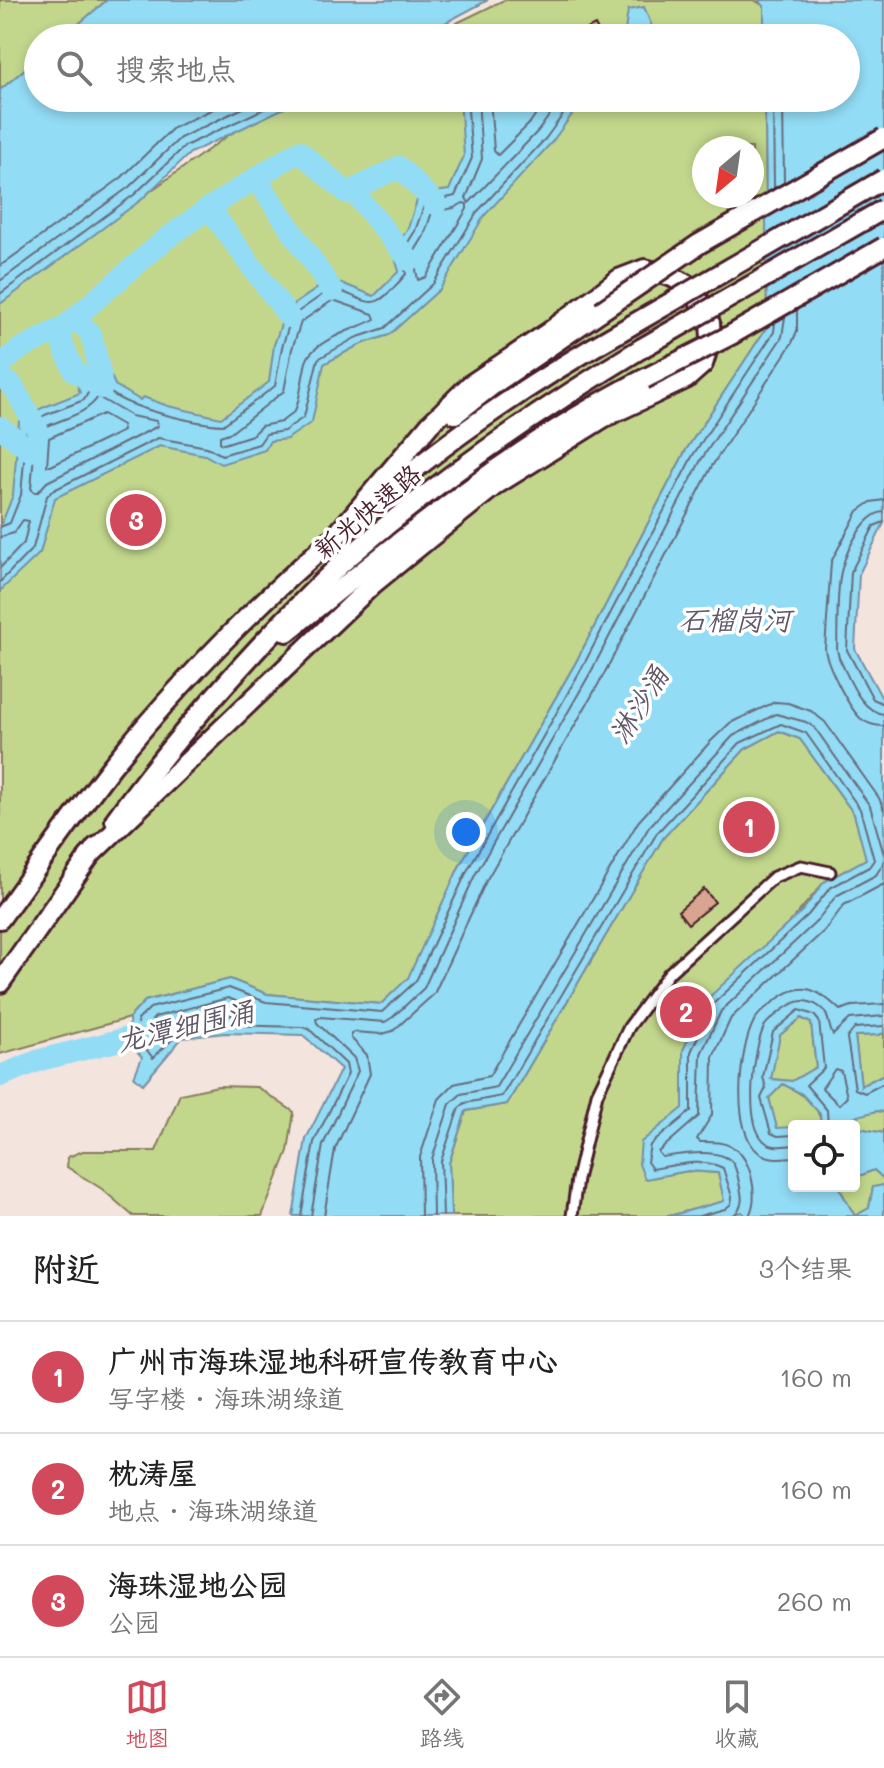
<!DOCTYPE html>
<html lang="zh">
<meta charset="utf-8">
<style>
:root{--surface:#fff;--page:#f6f6f6;--text:#222;--muted:#767676;--line:#e0e0e0;--accent:#d1495b}
body{margin:0;font-family:Mali,"LXGW WenKai TC",sans-serif;background:var(--page);color:var(--text)}
.controls{position:absolute;right:24px;bottom:24px;display:grid;overflow:hidden;border-radius:8px;box-shadow:0 4px 12px #0003}
.controls button{width:72px;height:72px;display:grid;place-items:center;padding:0;border:0;border-bottom:2px solid var(--line);background:var(--surface);color:var(--text);font:40px sans-serif}
.compass{position:absolute;left:692px;top:136px;width:72px;height:72px;border-radius:50%;background:var(--surface);box-shadow:0 4px 12px #0003;rotate:209deg}
.you{position:absolute;left:466px;top:832px;width:28px;height:28px;margin:-20px;border:6px solid #fff;border-radius:50%;background:#1a73e8;box-shadow:0 0 0 12px #1a73e833}
.badge{display:grid;place-items:center;width:52px;height:52px;border-radius:50%;background:var(--accent);color:#fff;font-size:26px;font-weight:700}
.pin{position:absolute;translate:-50% -50%;border:4px solid #fff;box-shadow:0 2px 8px #0006}
.list{margin:0;padding:0;list-style:none}
h2{display:flex;justify-content:space-between;align-items:center;height:104px;margin:0;padding:0 32px;font-size:34px}
h2 small{font-size:26px;font-weight:400;color:var(--muted)}
.list li{display:grid;grid-template-columns:52px 1fr auto;gap:24px;align-items:center;box-sizing:border-box;height:112px;padding:0 32px;border-top:2px solid var(--line)}
.list b{display:block;font-size:30px;white-space:nowrap}
.list p{margin:0;font-size:26px;white-space:nowrap;color:var(--muted)}
.list em{font-size:26px;font-style:normal;color:var(--muted)}
.icon{flex:none;width:44px;height:44px;fill:none;stroke:currentColor;stroke-width:2;stroke-linecap:round;stroke-linejoin:round}
.map{position:relative;flex:none;width:884px;height:1216px;overflow:hidden}
.search{position:absolute;background:var(--surface);box-shadow:0 4px 12px #0003;left:24px;right:24px;top:24px;height:88px;display:flex;align-items:center;gap:20px;box-sizing:border-box;padding:0 28px;border-radius:44px;color:var(--muted);font-size:30px}
.sheet{height:440px;background:var(--surface)}
nav{display:flex;justify-content:space-around;align-items:center;box-sizing:border-box;height:112px;border-top:2px solid var(--line);background:var(--surface);font-size:22px;color:var(--muted)}
nav a{display:grid;justify-items:center;gap:4px}
nav .on{color:var(--accent)}
.map>svg:first-child{display:block}
</style>
<div class="map">
<svg width="884" height="1216" viewBox="0 0 884 1216">
<rect width="100%" height="100%" fill="#f4e4de"/>
<filter id="ink" filterUnits="userSpaceOnUse"><feTurbulence type="fractalNoise" baseFrequency=".0125" numOctaves="2"/><feDisplacementMap in="SourceGraphic" scale="16" xChannelSelector="R" yChannelSelector="G"/><feConvolveMatrix kernelMatrix="1 2 1 2 8 2 1 2 1" color-interpolation-filters="sRGB"/></filter>
<g filter="url(#ink)">
<!-- green -->
<g fill="#c2d78c" stroke="#867b5c" stroke-width="2" fill-rule="evenodd">
<polygon points="0,0 107,0 62,38 38,38 38,58 0,90"/>
<polygon points="504,0 754,0 764,6 764,38 426,38"/>
<path d="M 304,98 L 765,98 L 767,327 L 686,450 L 576,662 L 459,867 L 409,978 L 381,1004 L 267,994 L 230,979 L 145,1001 L 129,1018 L 0,1054 L 0,299 L 230,134 ZM 704,148 L 752,148 L 752,196 L 704,196 Z"/>
<polygon points="779,731 800,739 854,814 867,859 824,882 683,1050 683,1108 645,1179 688,1171 718,1173 725,1201 669,1216 451,1216 449,1163 466,1111 507,1104 663,838 745,749"/>
<polygon points="801,1018 811,1023 816,1067 792,1081 770,1079 780,1035"/>
<polygon points="884,1033 884,1074 861,1086 855,1036 878,1035"/>
<path d="M 783,1084 C 799,1092 820,1103 821,1124 L 777,1129 L 769,1098 Z"/>
<polygon points="218,1086 257,1087 294,1112 288,1151 262,1216 133,1216 102,1189 67,1167 68,1157 83,1151 156,1151 180,1094"/>
<polygon points="877,1111 884,1112 884,1133 858,1128 854,1116"/>
<polygon points="874,1170 884,1179 884,1185 873,1187 869,1208 855,1216 838,1186 854,1186 854,1178"/>
</g>
<!-- water -->
<g fill="#93dcf5" stroke="#7690a4" stroke-width="2" fill-rule="evenodd">
<polygon points="107,0 488,0 417,38 62,38"/>
<path d="M 758,0 L 884,0 L 884,523 L 859,574 L 855,649 L 884,702 L 884,1033 L 878,1035 L 855,1036 L 861,1086 L 884,1074 L 884,1112 L 877,1111 L 854,1117 L 858,1128 L 884,1133 L 884,1179 L 874,1170 L 854,1178 L 854,1126 L 801,1126 L 821,1124 L 820,1114 L 802,1094 L 783,1084 L 769,1098 L 777,1128 L 794,1127 L 794,1186 L 838,1186 L 855,1216 L 869,1208 L 873,1187 L 884,1185 L 884,1216 L 746,1216 L 742,1212 L 729,1216 L 669,1216 L 724,1201 L 718,1173 L 688,1171 L 645,1179 L 639,1164 L 641,1142 L 683,1108 L 683,1050 L 706,1000 L 803,910 L 824,882 L 866,859 L 854,814 L 800,739 L 779,731 L 745,749 L 663,838 L 507,1104 L 466,1111 L 449,1163 L 451,1216 L 293,1216 L 306,1139 L 341,1069 L 303,1035 L 225,1033 L 182,1038 L 143,1084 L 134,1077 L 142,1057 L 130,1043 L 129,1018 L 145,1001 L 230,979 L 267,994 L 381,1004 L 408,978 L 459,867 L 576,662 L 686,450 L 767,327 L 765,98 L 846,98 L 846,38 L 764,38 L 764,6 ZM 801,1018 L 811,1023 L 816,1067 L 792,1081 L 771,1079 L 780,1035 Z"/>
<polygon points="644,7 654,31 649,38 624,38 628,10"/>
<polygon points="38,58 38,98 305,98 190,153 141,200 0,304 0,90"/>
<polygon points="460,98 584,98 552,142 484,216 440,289 389,335 359,345 324,364 312,422 287,439 270,441 265,450 221,464 205,455 160,446 55,498 40,553 0,591 0,528 13,495 19,421 42,408 80,393 75,378 103,357 115,385 140,400 143,397 168,406 221,418 269,382 274,345 286,310 331,279 374,296 399,271 393,252 408,228 419,194 449,190 464,156"/>
</g>
<g fill="none" stroke-linecap="round" stroke-linejoin="round">
<!-- shore -->
<g stroke="#676b7c" stroke-width="2">
<polyline points="478,98 482,159 466,198 469,203 538,131 562,98"/>
<polyline points="490,98 494,151 498,155 529,124 547,98"/>
<polyline points="773,98 774,189"/>
<polyline points="783,98 784,183"/>
<polygon points="463,203 467,204 467,209 426,277 418,280 413,254 424,236 432,212 454,208"/>
<polyline points="0,266 121,178 173,128 236,98"/>
<polyline points="0,281 129,187 180,138 264,98"/>
<polyline points="0,294 135,194 185,146 287,98"/>
<path d="M 333,300 L 373,314 L 375,319 C 357,329 312,340 306,362 C 302,378 301,396 295,411 L 281,422 L 261,426 L 252,435 L 224,444 L 220,443 L 220,436 L 232,432 L 284,391 L 292,349 L 301,322 Z"/>
<path d="M 98,397 L 131,416 L 156,421 L 158,426 L 47,482 L 38,492 L 33,492 L 31,488 L 36,432 C 56,419 85,417 98,397 Z"/>
<polygon points="103,414 122,425 123,431 51,466 47,466 49,438"/>
<path d="M 884,500 L 871,502 L 858,511 L 831,562 L 825,649 C 827,665 848,706 860,718 C 867,724 875,726 884,726"/>
<path d="M 884,512 C 864,513 847,550 842,568 C 836,587 838,627 837,649 L 839,658 C 849,677 860,712 884,714"/>
<polyline points="884,522 874,526 851,572 847,650 873,699 884,704"/>
<path d="M 0,527 L 10,523 L 21,495 L 27,426 L 45,415 L 84,400 L 88,393 L 86,381 L 96,372 L 101,374 C 103,379 106,386 109,391 C 125,408 198,424 223,425 L 275,386 L 282,347 L 292,316 L 332,288 C 376,303 371,315 406,274 L 402,252 L 415,231 L 425,203 L 455,196 L 472,158 L 467,98"/>
<polyline points="0,537 14,533 23,520 29,521 24,543 0,568"/>
<polyline points="0,582 33,548 47,496 52,491 158,438 207,447 222,455 259,444 266,434 284,431 304,417 318,359 355,338 385,328 433,284 478,211 546,138 575,98"/>
<polygon points="228,998 254,1008 255,1013 180,1020 170,1025 156,1041 148,1036 148,1025 155,1017"/>
<polyline points="884,1026 855,1028 847,1038 855,1089 865,1093 884,1083"/>
<polygon points="835,1069 841,1071 847,1097 839,1105 822,1088"/>
<polyline points="794,1135 778,1136 771,1133 761,1098 766,1088 763,1077 773,1032 799,1010 814,1015 819,1021 824,1068 806,1085 827,1110 828,1126"/>
<path d="M 794,1145 C 784,1146 773,1149 764,1141 C 744,1122 753,1050 764,1027 C 767,1021 773,1018 777,1014 C 792,1002 804,995 821,1008 C 830,1015 828,1027 833,1035 L 850,1019 L 884,1016"/>
<path d="M 794,1157 C 781,1158 769,1160 758,1152 C 731,1130 739,1049 754,1021 C 758,1014 764,1009 771,1004 C 799,980 815,986 840,1010 L 852,1006 L 884,1004"/>
<polyline points="301,1216 314,1142 348,1074 346,1064 309,1029 302,1027 225,1025 182,1030 153,1058 139,1040 138,1020 150,1008 229,988 266,1002 382,1012 416,981 467,871 583,666 693,455 774,332 775,322"/>
<polyline points="311,1216 323,1145 358,1071 354,1058 317,1023 316,1019 320,1017 385,1022 393,1017 424,988 475,875 592,670 701,460 782,337 785,317"/>
<polyline points="324,1216 335,1149 370,1074 367,1055 351,1038 351,1034 354,1032 382,1034 393,1031 434,994 486,881 603,676 712,466 792,343 797,331 797,310"/>
<polyline points="421,1216 420,1157 439,1099 454,1084 489,1076 638,822 711,741 730,723 775,702 788,703 811,711 825,722 879,798 884,810"/>
<polyline points="433,1216 432,1159 450,1104 461,1094 496,1087 649,827 733,736 776,714 806,722 815,728 870,806 884,855"/>
<path d="M 443,1216 L 441,1161 L 459,1108 L 465,1103 L 502,1096 L 657,833 L 740,743 L 781,724 L 806,733 L 860,809 L 874,860 L 869,867 L 830,888 L 808,915 L 712,1005 L 691,1052 L 691,1111 L 650,1145 L 647,1162 L 652,1169 C 674,1166 702,1157 723,1168 L 732,1197 L 731,1204 L 725,1209 L 699,1216"/>
<path d="M 733,1216 C 743,1207 743,1199 740,1187 C 738,1179 737,1168 732,1162 C 719,1147 678,1155 662,1157 L 658,1152 L 699,1116 L 701,1054 L 721,1011 L 816,922 L 836,896 L 876,875 L 884,862"/>
<path d="M 749,1216 C 759,1197 752,1158 732,1147 C 722,1141 711,1142 700,1142 L 697,1139 L 712,1115 L 713,1057 L 731,1018 L 824,931 L 844,905 L 884,884"/>
</g>
<!-- river -->
<g stroke="#93dcf5" stroke-width="22">
<polyline points="256,178 332,290"/>
<polyline points="352,190 409,260"/>
<polyline points="209,208 289,317"/>
<polyline points="75,318 91,334 101,376"/>
<polyline points="57,331 74,371 102,388"/>
<polyline points="0,365 20,349 64,327 167,238 212,206 299,151 347,193 399,167 436,204"/>
<polyline points="0,376 13,386 38,431"/>
<polyline points="0,427 31,451"/>
<polyline points="0,1076 40,1060 160,1030"/>
</g>
</g>
<!-- building -->
<g fill="#daa590" stroke="#4a1f2b" stroke-width="2">
<polygon points="595,25 602,38 572,38 571,37"/>
<polygon points="704,889 715,902 688,924 678,911"/>
</g>
<g fill="none" stroke-linecap="round" stroke-linejoin="round">
<defs>
<polyline id="street" points="572,1216 577,1179 597,1094 629,1027 669,973 774,877 801,866 830,872"/>
<g id="highway">
<polyline points="455,414 494,384 601,311"/>
<path d="M 379,499 C 455,433 542,376 630,326"/>
<path d="M 287,632 C 401,540 513,446 644,379"/>
<path d="M 115,820 C 159,759 208,702 259,647 C 288,616 318,584 350,556 C 441,478 539,410 642,348"/>
<polyline points="88,857 373,584 432,536 497,484 603,418 686,379 703,364 711,338 710,323 700,302 686,284 670,276 645,269 619,279 549,332 470,385 430,424 338,533"/>
<path d="M 0,919 C 37,868 73,816 112,766 C 182,679 262,599 347,526"/>
<polyline points="0,983 96,847"/>
</g>
</defs>
<!-- street casing -->
<use href="#street" stroke="#4a1f2b" stroke-width="15"/>
<!-- highway casing -->
<use href="#highway" stroke="#4a1f2b" stroke-width="24"/>
<!-- street -->
<use href="#street" stroke="#fff" stroke-width="9"/>
<!-- highway -->
<use href="#highway" stroke="#fff" stroke-width="18"/>
<defs>
<g id="highway-bridge">
<polyline points="601,311 699,244 884,138"/>
<polyline points="630,326 884,179"/>
<polyline points="642,348 884,209"/>
<polyline points="644,379 731,335 884,247"/>
</g>
</defs>
<!-- highway-bridge casing -->
<use href="#highway-bridge" stroke="#4a1f2b" stroke-width="24" stroke-linecap="butt"/>
<!-- highway-bridge -->
<use href="#highway-bridge" stroke="#fff" stroke-width="18"/>
</g>
</g>
<g text-anchor="middle" dominant-baseline="central" stroke-width="7" stroke-linejoin="round" paint-order="stroke">
<!-- street labels -->
<g font-size="26" fill="#4a1f2b" stroke="#fff">
<text transform="translate(367 511) rotate(-40)">新光快速路</text>
</g>
<!-- water labels -->
<g font-size="28" font-style="italic" fill="#605868" stroke="#fff">
<text x="735" y="619">石榴岗河</text>
<text transform="translate(638 704) rotate(-58)">淋沙涌</text>
<text transform="translate(185 1025) rotate(-13)">龙潭细围涌</text>
</g>
</g>
</svg>
<div class="controls">
<button><svg class="icon" aria-label="locate" viewBox="0 0 24 24"><circle cx="12" cy="12" r="6"/><path d="M12 2v4M12 18v4M2 12h4M18 12h4"/></svg></button>
</div>
<svg class="compass" viewBox="-18 -18 36 36"><path d="M0-13l5 13h-10z" fill="#e53935"/><path d="M0 13l5-13h-10z" fill="#767676"/></svg>
<div class="you"></div>
<div class="pin badge" style="left:749px;top:827px">1</div>
<div class="pin badge" style="left:686px;top:1012px">2</div>
<div class="pin badge" style="left:136px;top:520px">3</div>
<div class="search"><svg class="icon" aria-label="search" viewBox="0 0 24 24"><circle cx="10" cy="10" r="6"/><path d="M15 15l6 6"/></svg>搜索地点</div>
</div>
<section class="sheet">
<h2>附近<small>3个结果</small></h2>
<ul class="list">
<li><span class="badge">1</span><div><b>广州市海珠湿地科研宣传教育中心</b><p>写字楼 · 海珠湖绿道</p></div><em>160 m</em></li>
<li><span class="badge">2</span><div><b>枕涛屋</b><p>地点 · 海珠湖绿道</p></div><em>160 m</em></li>
<li><span class="badge">3</span><div><b>海珠湿地公园</b><p>公园</p></div><em>260 m</em></li>
</ul>
</section>
<nav>
<a class="on"><svg class="icon" aria-label="map" viewBox="0 0 24 24"><path d="M3 6l6-2 6 2 6-2v14l-6 2-6-2-6 2zM9 4v14M15 6v14"/></svg>地图</a>
<a><svg class="icon" aria-label="directions" viewBox="0 0 24 24"><path d="M12 3l9 9-9 9-9-9zM9 14v-3h6M13 9l2 2-2 2"/></svg>路线</a>
<a><svg class="icon" aria-label="saved" viewBox="0 0 24 24"><path d="M7 4h10v16l-5-4-5 4z"/></svg>收藏</a>
</nav>
